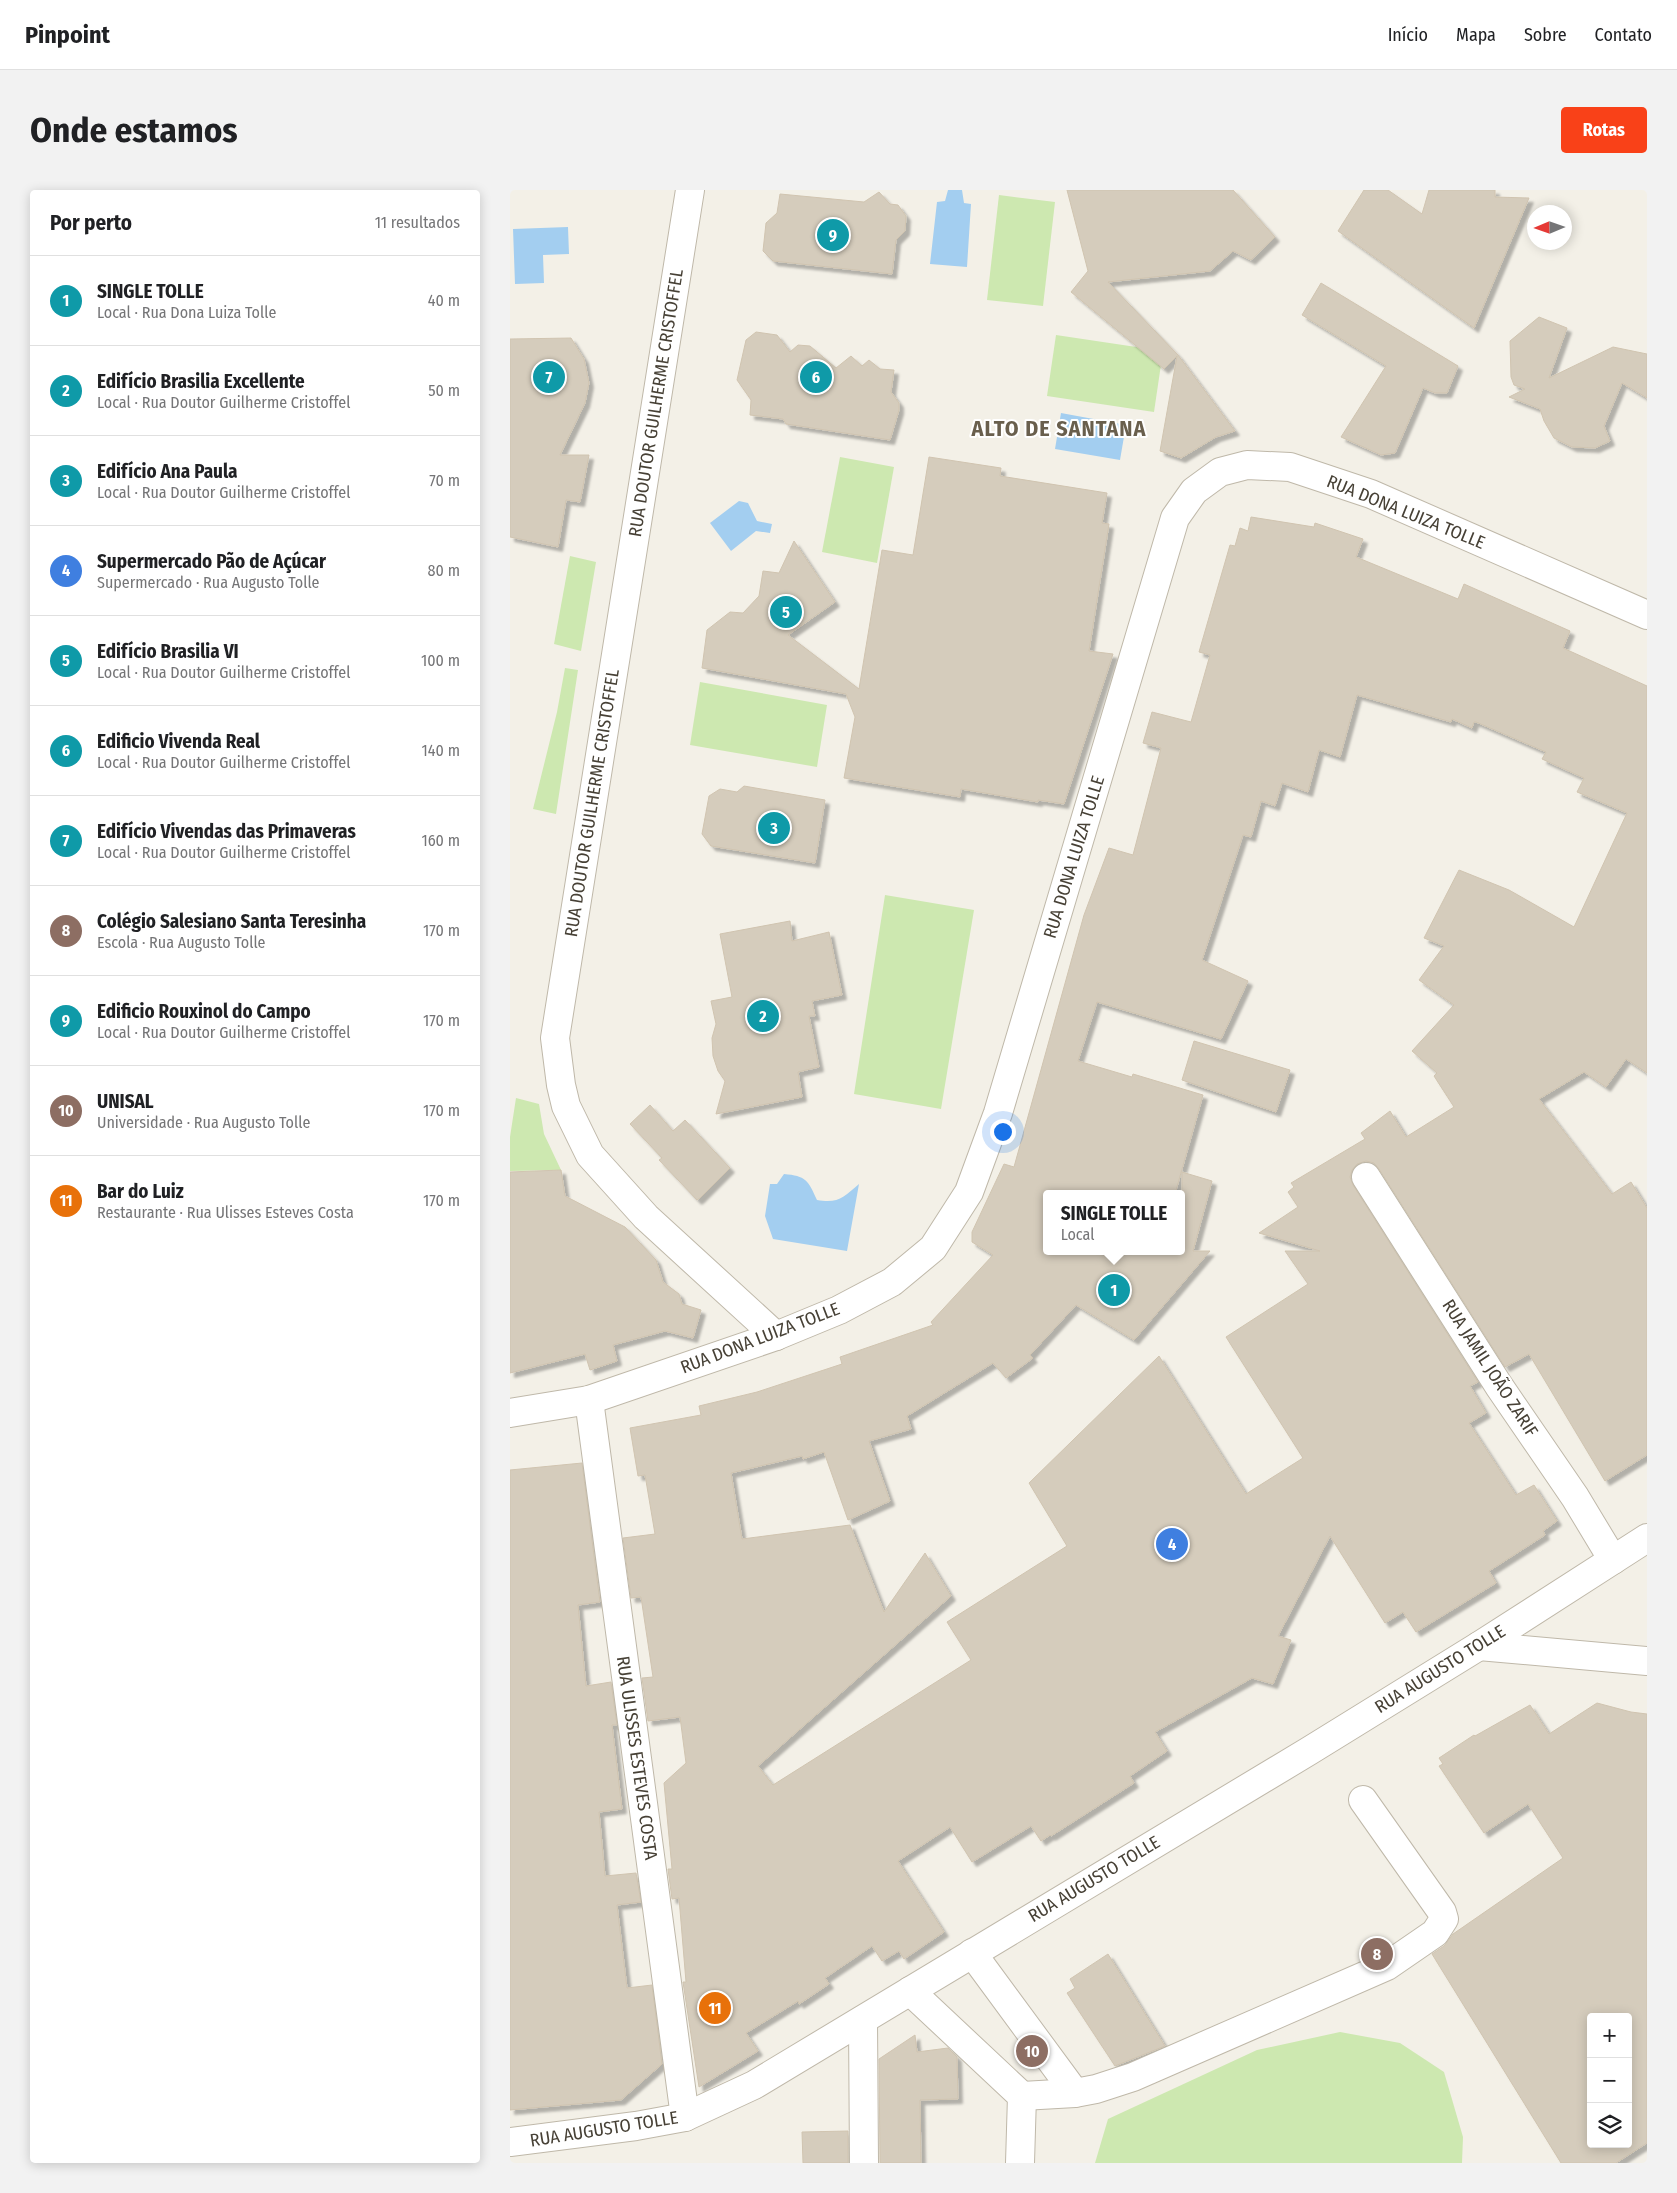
<!DOCTYPE html>
<html lang="pt">
<meta charset="utf-8">
<style>
:root{--surface:#fff;--page:#f2f2f2;--text:#202124;--muted:#757577;--line:#e0e0e0;--accent:#f94118}
body{margin:0;font-family:"Fira Sans Condensed",sans-serif;background:var(--page);color:var(--text)}
.controls{position:absolute;right:15px;bottom:15px;display:grid;overflow:hidden;border-radius:5px;box-shadow:0 2px 12px #0003}
.controls button{width:45px;height:45px;display:grid;place-items:center;padding:0;border:0;border-bottom:1px solid var(--line);background:var(--surface);color:var(--text);font:25px sans-serif}
.compass{position:absolute;left:1017px;top:15px;width:45px;height:45px;border-radius:50%;background:var(--surface);box-shadow:0 2px 12px #0003;rotate:268deg}
.you{position:absolute;left:492px;top:941px;width:18px;height:18px;margin:-12px;border:4px solid #fff;border-radius:50%;background:#1a73e8;box-shadow:0 0 0 8px #1a73e833}
.badge{display:grid;place-items:center;width:32px;height:32px;border-radius:50%;background:var(--accent);color:#fff;font-size:16px;font-weight:700}
.pin{position:absolute;translate:-50% -50%;border:2px solid #fff;box-shadow:0 1px 5px #0006}
.popup{position:absolute;left:533px;top:1000px;width:142px;height:65px;box-sizing:border-box;display:grid;place-content:center;border-radius:5px;background:var(--surface);filter:drop-shadow(0 1px 4px #0005);font-size:16px;white-space:nowrap;color:var(--muted)}
.popup b{font-size:19px;color:var(--text)}
.popup::after{content:'';position:absolute;left:50%;top:100%;margin-left:-10px;border:10px solid transparent;border-top-color:var(--surface)}
.list{margin:0;padding:0;list-style:none}
h2{display:flex;justify-content:space-between;align-items:center;height:65px;margin:0;padding:0 20px;font-size:21px}
h2 small{font-size:16px;font-weight:400;color:var(--muted)}
.list li{display:grid;grid-template-columns:32px 1fr auto;gap:15px;align-items:center;box-sizing:border-box;height:90px;padding:0 20px;border-top:1px solid var(--line)}
.list b{display:block;font-size:19px;white-space:nowrap}
.list p{margin:0;font-size:16px;white-space:nowrap;color:var(--muted)}
.list em{font-size:16px;font-style:normal;color:var(--muted)}
.icon{flex:none;width:28px;height:28px;fill:none;stroke:currentColor;stroke-width:2;stroke-linecap:round;stroke-linejoin:round}
.map{position:relative;flex:none;width:1137px;height:1973px;overflow:hidden;border-radius:5px}
header{display:flex;align-items:center;gap:30px;box-sizing:border-box;height:70px;padding:0 25px;background:var(--surface);border-bottom:1px solid var(--line)}
header strong{font-size:24px}
nav{display:flex;gap:28px;margin-inline-start:auto;font-size:18px}
.intro{display:flex;align-items:center;justify-content:space-between;box-sizing:border-box;height:120px;padding:0 30px}
h1{margin:0;font-size:35px}
.button{padding:12px 22px;border-radius:5px;background:var(--accent);color:#fff;font-size:18px;font-weight:700}
main{display:flex;gap:30px;padding:0 30px}
aside{flex:1;background:var(--surface);border-radius:5px;box-shadow:0 2px 12px #0003}
.map>svg:first-child{display:block}
</style>
<header>
<strong>Pinpoint</strong>
<nav><a>Início</a><a>Mapa</a><a>Sobre</a><a>Contato</a></nav>
</header>
<div class="intro"><h1>Onde estamos</h1><a class="button">Rotas</a></div>
<main>
<aside>
<h2>Por perto<small>11 resultados</small></h2>
<ul class="list">
<li><span class="badge" style="background:#0f9aa8">1</span><div><b>SINGLE TOLLE</b><p>Local · Rua Dona Luiza Tolle</p></div><em>40 m</em></li>
<li><span class="badge" style="background:#0f9aa8">2</span><div><b>Edifício Brasilia Excellente</b><p>Local · Rua Doutor Guilherme Cristoffel</p></div><em>50 m</em></li>
<li><span class="badge" style="background:#0f9aa8">3</span><div><b>Edifício Ana Paula</b><p>Local · Rua Doutor Guilherme Cristoffel</p></div><em>70 m</em></li>
<li><span class="badge" style="background:#3f7fe0">4</span><div><b>Supermercado Pão de Açúcar</b><p>Supermercado · Rua Augusto Tolle</p></div><em>80 m</em></li>
<li><span class="badge" style="background:#0f9aa8">5</span><div><b>Edifício Brasilia VI</b><p>Local · Rua Doutor Guilherme Cristoffel</p></div><em>100 m</em></li>
<li><span class="badge" style="background:#0f9aa8">6</span><div><b>Edificio Vivenda Real</b><p>Local · Rua Doutor Guilherme Cristoffel</p></div><em>140 m</em></li>
<li><span class="badge" style="background:#0f9aa8">7</span><div><b>Edifício Vivendas das Primaveras</b><p>Local · Rua Doutor Guilherme Cristoffel</p></div><em>160 m</em></li>
<li><span class="badge" style="background:#8d6e63">8</span><div><b>Colégio Salesiano Santa Teresinha</b><p>Escola · Rua Augusto Tolle</p></div><em>170 m</em></li>
<li><span class="badge" style="background:#0f9aa8">9</span><div><b>Edificio Rouxinol do Campo</b><p>Local · Rua Doutor Guilherme Cristoffel</p></div><em>170 m</em></li>
<li><span class="badge" style="background:#8d6e63">10</span><div><b>UNISAL</b><p>Universidade · Rua Augusto Tolle</p></div><em>170 m</em></li>
<li><span class="badge" style="background:#e8710a">11</span><div><b>Bar do Luiz</b><p>Restaurante · Rua Ulisses Esteves Costa</p></div><em>170 m</em></li>
</ul>
</aside>
<div class="map">
<svg width="1137" height="1973" viewBox="0 0 1137 1973">
<defs>
<filter id="shadow"><feDropShadow dx="4.5" dy="4.5" stdDeviation="1" flood-color="#0004"/></filter>
</defs>
<rect width="100%" height="100%" fill="#f3f0e7"/>
<!-- green -->
<g fill="#cde8b0">
<polygon points="489,5 545,12 533,116 477,110"/>
<polygon points="546,145 653,161 644,222 537,206"/>
<polygon points="330,267 384,277 367,373 312,362"/>
<polygon points="60,366 86,372 71,461 44,454"/>
<polygon points="55,478 68,480 46,624 23,619 47,522"/>
<polygon points="190,492 317,515 307,577 180,555"/>
<polygon points="375,705 464,720 431,919 344,904"/>
<polygon points="6,908 29,914 34,944 51,980 0,981 0,947"/>
<polygon points="830,1842 890,1853 934,1882 953,1947 952,1973 585,1973 598,1929 747,1860"/>
</g>
<!-- water -->
<g fill="#a3cef0">
<polygon points="438,0 452,0 454,13 461,14 457,77 420,74 427,12 435,11"/>
<polygon points="58,37 59,64 33,65 34,93 5,94 3,39"/>
<polygon points="551,223 616,235 610,270 545,259"/>
<polygon points="229,311 238,313 247,331 262,334 260,343 246,341 221,361 200,333"/>
<path d="M 274,984 C 296,986 298,990 307,1010 C 328,1014 334,1007 349,994 L 337,1061 L 263,1049 L 255,1026 L 260,994 L 267,994 Z"/>
</g>
<!-- building -->
<g fill="#d5ccbc" stroke="#d0c4b0" fill-rule="evenodd" filter="url(#shadow)">
<polygon points="557,0 723,0 765,47 741,70 723,61 700,81 598,92 668,165 725,241 706,247 671,268 650,261 667,166 654,179 561,102 578,81"/>
<polygon points="854,0 878,0 912,24 919,0 985,0 985,7 1019,8 964,138 828,41"/>
<polygon points="369,2 380,14 388,15 396,26 395,41 386,50 382,84 263,71 253,61 256,33 267,23 270,4 354,12"/>
<polygon points="811,93 948,176 937,203 925,203 913,198 885,263 871,265 831,247 876,176 792,125"/>
<polygon points="1029,127 1057,138 1039,188 1103,157 1137,164 1137,208 1112,193 1094,236 1100,251 1085,258 1062,257 1044,248 1034,231 1030,219 999,207 1015,199 1004,195 1001,187 1000,151"/>
<polygon points="246,142 267,145 280,162 288,155 300,156 326,178 341,166 352,176 359,170 370,179 384,180 381,202 389,213 389,220 380,250 276,234 273,229 240,225 241,210 227,190 236,150"/>
<polygon points="61,148 74,169 79,193 75,213 50,265 79,265 70,312 56,310 48,357 0,347 0,149"/>
<polygon points="419,267 491,278 490,286 597,303 592,333 599,334 579,461 603,464 554,614 528,610 528,612 451,599 450,607 334,588 345,527 336,504 192,478 197,440 220,422 233,423 249,406 253,381 269,383 284,351 325,412 278,445 349,499 372,360 403,365"/>
<path d="M 741,327 L 804,337 L 805,333 L 853,349 L 846,367 L 948,409 L 954,394 L 1060,441 L 1053,458 L 1137,496 L 1137,883 L 1116,869 L 1096,897 L 1074,882 L 1029,909 L 1102,1004 L 1121,992 L 1137,1018 L 1137,1265 L 1095,1291 L 1019,1164 L 995,1177 L 869,979 L 864,973 L 856,971 L 847,974 L 842,980 L 840,987 L 843,995 L 968,1192 L 960,1196 L 976,1223 L 959,1233 L 1006,1305 L 1024,1295 L 1047,1331 L 1033,1341 L 1035,1345 L 979,1381 L 986,1393 L 906,1442 L 893,1422 L 875,1433 L 820,1346 L 768,1446 L 781,1450 L 763,1494 L 742,1488 L 645,1542 L 657,1561 L 620,1586 L 624,1593 L 541,1646 L 540,1645 L 531,1651 L 521,1636 L 462,1672 L 440,1637 L 388,1671 L 434,1742 L 394,1769 L 389,1761 L 372,1771 L 362,1756 L 315,1788 L 319,1794 L 289,1814 L 288,1811 L 236,1843 L 248,1861 L 189,1897 L 173,1792 L 176,1792 L 169,1708 L 162,1709 L 158,1679 L 162,1679 L 154,1593 L 176,1573 L 170,1527 L 138,1531 L 132,1488 L 143,1487 L 131,1407 L 121,1408 L 113,1348 L 145,1344 L 135,1285 L 128,1286 L 120,1238 L 191,1225 L 189,1216 L 247,1202 L 332,1174 L 330,1167 L 423,1135 L 421,1132 L 483,1065 L 462,1052 L 462,1042 L 494,974 L 504,977 L 574,725 L 599,658 L 623,665 L 651,558 L 633,553 L 642,522 L 681,532 L 700,465 L 689,462 L 720,355 L 725,356 L 730,338 L 738,341 ZM 847,505 L 941,532 L 942,529 L 962,538 L 964,532 L 966,532 L 1036,562 L 1032,569 L 1074,588 L 1067,602 L 1117,623 L 1064,737 L 999,700 L 949,680 L 914,748 L 934,756 L 909,790 L 944,815 L 902,861 L 927,883 L 924,886 L 944,917 L 896,947 L 880,921 L 851,943 L 855,949 L 781,993 L 784,997 L 778,1002 L 788,1017 L 749,1043 L 810,1061 L 775,1061 L 798,1094 L 716,1147 L 793,1268 L 736,1304 L 649,1166 L 519,1293 L 557,1356 L 437,1432 L 461,1470 L 263,1595 L 248,1576 L 441,1406 L 415,1363 L 374,1422 L 340,1335 L 232,1349 L 221,1283 L 292,1266 L 293,1269 L 314,1262 L 338,1330 L 380,1311 L 359,1251 L 401,1239 L 397,1226 L 483,1173 L 496,1188 L 523,1168 L 520,1165 L 566,1115 L 624,1150 L 700,1061 L 683,1061 L 702,991 L 672,982 L 672,1061 L 536,1061 L 536,1004 L 665,1004 L 693,905 L 623,884 L 622,887 L 568,871 L 587,812 L 711,849 L 738,791 L 692,770 L 733,645 L 741,647 L 751,611 L 765,616 L 772,593 L 798,602 L 809,560 L 830,567 Z"/>
<polygon points="234,596 315,610 305,673 201,656 192,644 199,606 210,599 227,602"/>
<polygon points="280,731 282,751 319,742 332,805 302,811 305,826 299,826 309,877 288,882 292,907 206,924 215,891 208,881 203,866 202,848 206,834 201,811 222,807 210,744"/>
<polygon points="684,851 780,880 766,922 672,890"/>
<polygon points="140,915 163,941 175,930 220,978 190,1008 187,1010 149,970 152,968 120,934"/>
<polygon points="51,980 55,1006 115,1037 146,1070 153,1092 169,1104 172,1114 191,1120 183,1148 155,1141 103,1155 107,1171 80,1180 75,1164 0,1183 0,982"/>
<polygon points="72,1273 90,1412 68,1415 76,1496 101,1492 107,1535 102,1535 112,1619 89,1622 95,1686 126,1683 131,1712 107,1715 117,1798 142,1795 152,1874 111,1910 0,1920 0,1280"/>
<path d="M 1087,1513 L 1121,1522 L 1137,1524 L 1137,1953 L 1106,1973 L 1051,1973 L 922,1764 L 934,1756 L 943,1744 L 1053,1668 L 1018,1614 L 974,1643 L 929,1576 L 933,1574 L 929,1568 L 964,1545 L 965,1546 L 1020,1515 L 1039,1544 ZM 1081,1827 L 1118,1827 L 1118,1954 L 1081,1954 Z"/>
<polygon points="598,1764 655,1856 605,1876 557,1803 565,1798 560,1789"/>
<polygon points="405,1845 407,1862 438,1858 447,1867 448,1909 410,1910 411,1973 370,1973 369,1869"/>
<polygon points="338,1941 338,1973 293,1973 292,1942"/>
</g>
<g fill="none" stroke-linecap="round" stroke-linejoin="round">
<defs>
<g id="minor">
<polyline points="180,0 45,848 51,895 56,916 80,965 136,1027 266,1146"/>
<polyline points="856,987 989,1196 1065,1307 1103,1370"/>
<polyline points="79,1210 175,1927"/>
<polyline points="0,1223 79,1210 266,1146 329,1120 382,1092 423,1058 459,1002 488,923 665,328 684,301 710,282 737,275 780,277 861,304 1137,425"/>
<polyline points="969,1456 1137,1471"/>
<polyline points="462,1763 565,1903"/>
<polyline points="400,1801 512,1906 510,1973"/>
<polyline points="353,1830 354,1973"/>
<polyline points="512,1906 565,1903 586,1899 623,1887 877,1776 925,1743 934,1729 932,1722 853,1610"/>
<polyline points="0,1952 126,1936 175,1927 244,1895 799,1561 969,1456 1137,1348"/>
</g>
</defs>
<!-- minor casing -->
<use href="#minor" stroke="#bfb8a9" stroke-width="30"/>
<!-- minor -->
<use href="#minor" stroke="#fff" stroke-width="28"/>
</g>
<g text-anchor="middle" dominant-baseline="central" stroke-width="4" stroke-linejoin="round" paint-order="stroke">
<!-- street labels -->
<g font-size="18" fill="#474136" stroke="#fff">
<text transform="translate(146 213) rotate(-81)">RUA DOUTOR GUILHERME CRISTOFFEL</text>
<text transform="translate(896 322) rotate(22)">RUA DONA LUIZA TOLLE</text>
<text transform="translate(82 613) rotate(-81)">RUA DOUTOR GUILHERME CRISTOFFEL</text>
<text transform="translate(564 667) rotate(-73)">RUA DONA LUIZA TOLLE</text>
<text transform="translate(250 1148) rotate(-21)">RUA DONA LUIZA TOLLE</text>
<text transform="translate(980 1178) rotate(57)">RUA JAMIL JOÃO ZARIF</text>
<text transform="translate(930 1479) rotate(-32)">RUA AUGUSTO TOLLE</text>
<text transform="translate(127 1568) rotate(82)">RUA ULISSES ESTEVES COSTA</text>
<text transform="translate(584 1689) rotate(-31)">RUA AUGUSTO TOLLE</text>
<text transform="translate(94 1939) rotate(-9)">RUA AUGUSTO TOLLE</text>
</g>
<!-- district labels -->
<g font-size="22" font-weight="bold" letter-spacing="1" fill="#695f4d" stroke="#fff">
<text x="549" y="238">ALTO DE SANTANA</text>
</g>
</g>
</svg>
<div class="controls">
<button>+</button>
<button>−</button>
<button><svg class="icon" aria-label="layers" viewBox="0 0 24 24"><path d="M12 4l9 5-9 5-9-5zM3 14l9 5 9-5"/></svg></button>
</div>
<svg class="compass" viewBox="-18 -18 36 36"><path d="M0-13l5 13h-10z" fill="#e53935"/><path d="M0 13l5-13h-10z" fill="#757577"/></svg>
<div class="you"></div>
<div class="pin badge" style="left:604px;top:1100px;background:#0f9aa8">1</div>
<div class="popup"><b>SINGLE TOLLE</b>Local</div>
<div class="pin badge" style="left:253px;top:826px;background:#0f9aa8">2</div>
<div class="pin badge" style="left:264px;top:638px;background:#0f9aa8">3</div>
<div class="pin badge" style="left:662px;top:1354px;background:#3f7fe0">4</div>
<div class="pin badge" style="left:276px;top:422px;background:#0f9aa8">5</div>
<div class="pin badge" style="left:306px;top:187px;background:#0f9aa8">6</div>
<div class="pin badge" style="left:39px;top:187px;background:#0f9aa8">7</div>
<div class="pin badge" style="left:867px;top:1764px;background:#8d6e63">8</div>
<div class="pin badge" style="left:323px;top:45px;background:#0f9aa8">9</div>
<div class="pin badge" style="left:522px;top:1861px;background:#8d6e63">10</div>
<div class="pin badge" style="left:205px;top:1818px;background:#e8710a">11</div>
</div>
</main>
